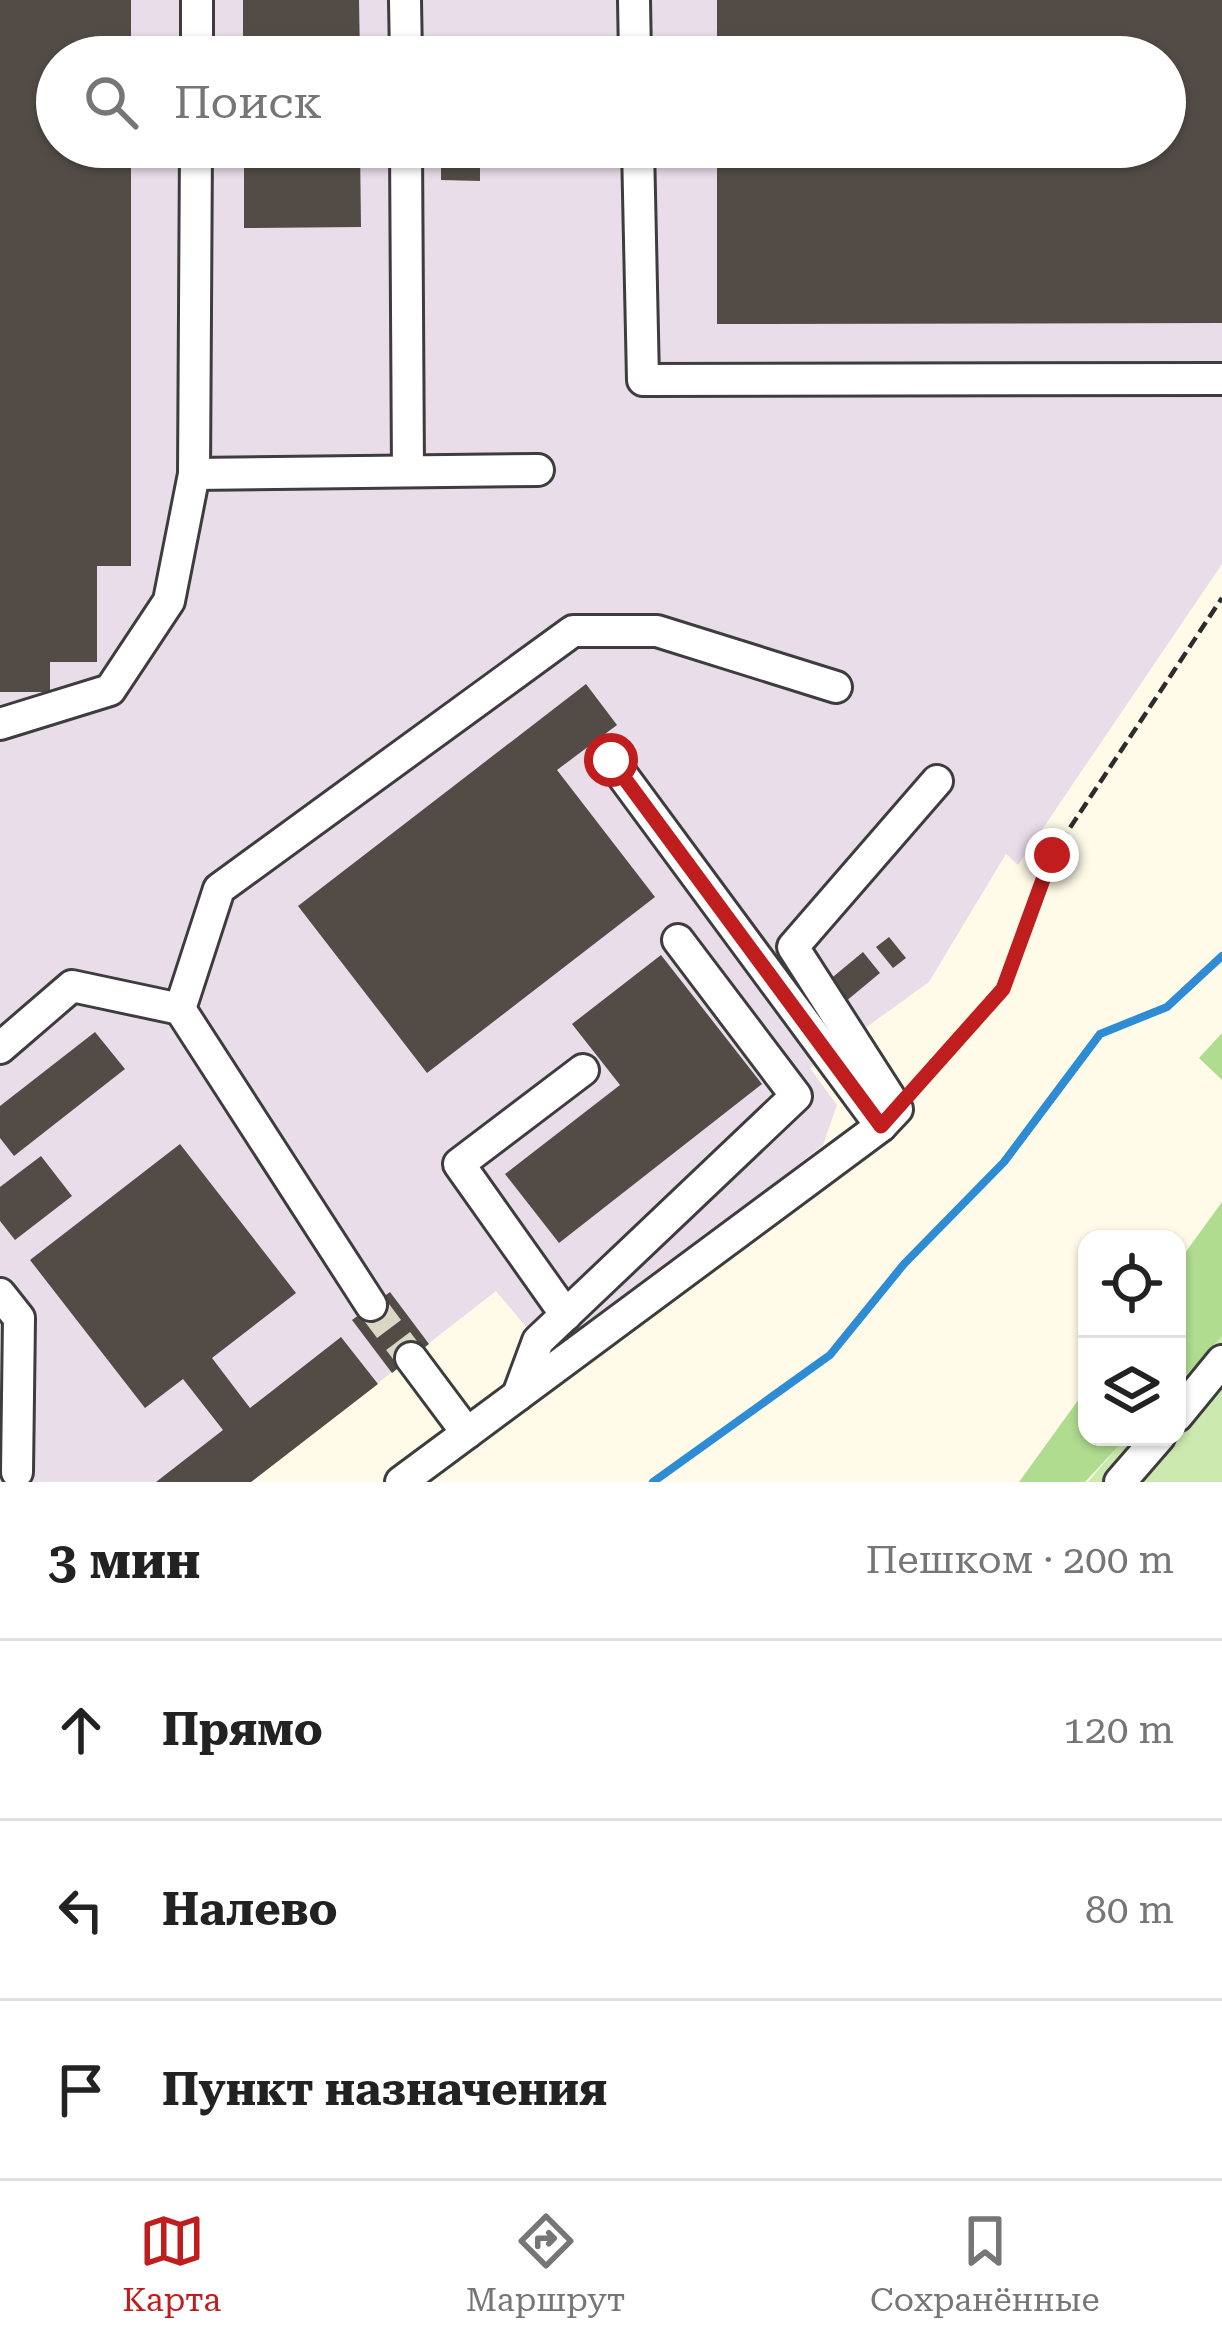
<!DOCTYPE html>
<html lang="ru">
<meta charset="utf-8">
<style>
:root{--surface:#fff;--page:#f6f6f6;--text:#222;--muted:#767676;--line:#e0e0e0;--accent:#c01d1f}
body{margin:0;font-family:"Roboto Serif",serif;background:var(--page);color:var(--text)}
.controls{position:absolute;right:36px;bottom:36px;display:grid;overflow:hidden;border-radius:24px;box-shadow:0 3px 9px #0004}
.controls button{width:108px;height:108px;display:grid;place-items:center;padding:0;border:0;border-bottom:3px solid var(--line);background:var(--surface);color:var(--text);font:60px sans-serif}
.stop{position:absolute;width:36px;height:36px;margin:-27px;border:9px solid #c01d1f;border-radius:50%;background:#fff}
.stop.end{background:#c01d1f;border-color:#fff;box-shadow:0 3px 12px #0008}
.list{margin:0;padding:0;list-style:none}
h2{display:flex;justify-content:space-between;align-items:center;height:156px;margin:0;padding:0 48px;font-size:51px}
h2 small{font-size:39px;font-weight:400;color:var(--muted)}
.list li{display:grid;grid-template-columns:78px 1fr auto;gap:36px;align-items:center;box-sizing:border-box;height:180px;padding:0 48px;border-top:3px solid var(--line)}
.list b{display:block;font-size:45px;white-space:nowrap}
.list em{font-size:39px;font-style:normal;color:var(--muted)}
.icon{flex:none;width:66px;height:66px;fill:none;stroke:currentColor;stroke-width:2;stroke-linecap:round;stroke-linejoin:round}
.map{position:relative;flex:none;width:1222px;height:1482px;overflow:hidden}
.search{position:absolute;background:var(--surface);box-shadow:0 3px 9px #0004;left:36px;right:36px;top:36px;height:132px;display:flex;align-items:center;gap:30px;box-sizing:border-box;padding:0 42px;border-radius:66px;color:var(--muted);font-size:45px}
.sheet{height:696px;background:var(--surface)}
nav{display:flex;justify-content:space-around;align-items:center;box-sizing:border-box;height:168px;border-top:3px solid var(--line);background:var(--surface);font-size:33px;color:var(--muted)}
nav a{display:grid;justify-items:center;gap:6px}
nav .on{color:var(--accent)}
.map>svg:first-child{display:block}
</style>
<div class="map">
<svg width="1222" height="1482" viewBox="0 0 1222 1482">
<rect width="100%" height="100%" fill="#fffbe8"/>
<!-- industrial -->
<path fill="#e9ddea" fill-rule="evenodd" d="M 0,0 L 1222,0 L 1222,564 L 1018,865 L 1006,854 L 929,982 L 810,1068 L 837,1105 L 823,1145 L 559,1353 L 538,1341 L 496,1291 L 251,1482 L 0,1482 ZM 57,57 L 1165,57 L 1165,147 L 57,147 Z"/>
<!-- green -->
<polygon fill="#cceab0" points="1222,1312 1222,1482 1088,1482 1126,1437 1177,1437 1177,1376"/>
<!-- forest -->
<g fill="#afdc8f">
<polygon points="1222,1033 1222,1080 1199,1058"/>
<polygon points="1222,1202 1222,1336 1177,1384 1177,1264"/>
<polygon points="1087,1388 1087,1437 1127,1437 1085,1482 1019,1482"/>
</g>
<g fill="none" stroke-linecap="round" stroke-linejoin="round">
<!-- stream -->
<polyline stroke="#2d8cd4" stroke-width="8" points="653,1482 830,1355 904,1264 1004,1162 1100,1034 1167,1007 1222,956"/>
</g>
<!-- building -->
<g fill="#534c46">
<polygon points="0,0 131,0 131,57 57,57 57,147 131,147 131,566 97,566 97,662 50,662 50,692 0,692"/>
<polygon points="243,0 359,0 360,57 243,57"/>
<polygon points="717,0 1222,0 1222,323 717,324 717,147 1165,147 1165,57 717,57"/>
<polygon points="244,147 360,147 361,227 244,228"/>
<polygon points="441,147 480,147 480,181 441,180"/>
<polygon points="586,684 617,725 557,770 655,897 427,1073 298,906"/>
<polygon points="889,937 906,958 893,968 876,947"/>
<polygon points="863,952 880,973 845,1002 828,981"/>
<polygon points="661,955 762,1084 559,1243 505,1174 620,1085 572,1024"/>
<polygon points="95,1032 125,1069 14,1156 0,1138 0,1106"/>
<polygon points="180,1144 296,1293 212,1358 250,1408 341,1337 378,1384 251,1482 156,1482 223,1430 183,1379 145,1408 30,1260"/>
<polygon points="41,1156 72,1196 15,1240 0,1221 0,1187"/>
<polygon points="390,1292 429,1344 392,1373 352,1320"/>
</g>
<g fill="none" stroke-linecap="round" stroke-linejoin="round">
<!-- minor-tunnel -->
<polyline stroke="#dad7c7" stroke-width="30" stroke-dasharray="30 15" stroke-linecap="butt" points="371,1305 411,1358"/>
<defs>
<g id="minor">
<polyline points="405,0 406,57"/>
<polyline points="634,0 635,57"/>
<polyline points="197,57 197,0"/>
<polyline points="406,147 408,471"/>
<polyline points="638,147 643,380 1222,379"/>
<polyline points="194,474 538,470"/>
<polyline points="0,724 110,690 169,601 194,474 196,147"/>
<polyline points="611,760 881,1126"/>
<polyline points="0,1048 72,986 180,1009"/>
<polyline points="0,1294 19,1318 17,1472"/>
<polyline points="371,1305 180,1009 219,889 573,631 657,631 836,687"/>
<polyline points="566,1315 459,1164 583,1070"/>
<polyline points="411,1358 467,1433"/>
<polyline points="518,1395 538,1341 796,1096 678,940"/>
<polyline points="1177,1416 1222,1361"/>
<polyline points="401,1482 881,1126 897,1109 793,947 937,781"/>
<polyline points="1120,1482 1159,1437"/>
</g>
</defs>
<!-- minor casing -->
<use href="#minor" stroke="#3d3d3d" stroke-width="36"/>
<!-- path -->
<polyline stroke="#2c2c2c" stroke-width="4.5" stroke-dasharray="12 6" stroke-linecap="butt" points="917,1087 1003,989 1052,855 1222,598"/>
<!-- minor -->
<use href="#minor" stroke="#fff" stroke-width="30"/>
</g>
<g fill="none" stroke-linecap="round" stroke-linejoin="round">
<!-- route -->
<polyline stroke="#c01d1f" stroke-width="15" points="611,760 881,1126 1003,989 1052,855"/>
</g>
</svg>
<div class="controls">
<button><svg class="icon" aria-label="locate" viewBox="0 0 24 24"><circle cx="12" cy="12" r="6"/><path d="M12 2v4M12 18v4M2 12h4M18 12h4"/></svg></button>
<button><svg class="icon" aria-label="layers" viewBox="0 0 24 24"><path d="M12 4l9 5-9 5-9-5zM3 14l9 5 9-5"/></svg></button>
</div>
<div class="stop" style="left:611px;top:760px"></div>
<div class="stop end" style="left:1052px;top:855px"></div>
<div class="search"><svg class="icon" aria-label="search" viewBox="0 0 24 24"><circle cx="10" cy="10" r="6"/><path d="M15 15l6 6"/></svg>Поиск</div>
</div>
<section class="sheet">
<h2>3 мин<small>Пешком · 200 m</small></h2>
<ul class="list">
<li><svg class="icon" aria-label="ahead" viewBox="0 0 24 24"><path d="M12 20V5M6 11l6-6 6 6"/></svg><div><b>Прямо</b></div><em>120 m</em></li>
<li><svg class="icon" aria-label="left" viewBox="0 0 24 24"><path d="M17 20v-9H6M10 6l-5 5 5 5"/></svg><div><b>Налево</b></div><em>80 m</em></li>
<li><svg class="icon" aria-label="arrive" viewBox="0 0 24 24"><path d="M6 21V4h12l-3 4 3 4H6"/></svg><div><b>Пункт назначения</b></div></li>
</ul>
</section>
<nav>
<a class="on"><svg class="icon" aria-label="map" viewBox="0 0 24 24"><path d="M3 6l6-2 6 2 6-2v14l-6 2-6-2-6 2zM9 4v14M15 6v14"/></svg>Карта</a>
<a><svg class="icon" aria-label="directions" viewBox="0 0 24 24"><path d="M12 3l9 9-9 9-9-9zM9 14v-3h6M13 9l2 2-2 2"/></svg>Маршрут</a>
<a><svg class="icon" aria-label="saved" viewBox="0 0 24 24"><path d="M7 4h10v16l-5-4-5 4z"/></svg>Сохранённые</a>
</nav>
